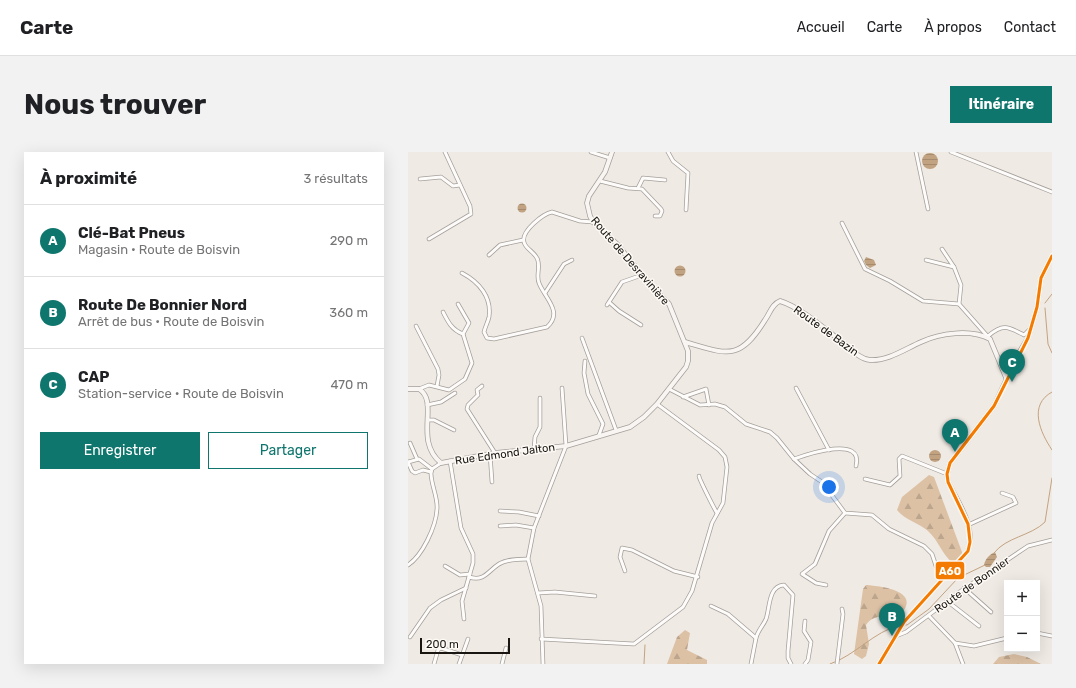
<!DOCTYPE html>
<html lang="fr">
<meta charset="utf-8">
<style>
:root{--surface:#fff;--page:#f2f2f2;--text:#202124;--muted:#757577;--line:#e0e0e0;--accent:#0f766e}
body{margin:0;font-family:Rubik,sans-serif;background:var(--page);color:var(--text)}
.controls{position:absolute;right:12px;bottom:12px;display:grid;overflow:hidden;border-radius:0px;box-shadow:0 4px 16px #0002}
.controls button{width:36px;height:36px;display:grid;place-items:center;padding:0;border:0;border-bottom:1px solid var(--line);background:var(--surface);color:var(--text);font:20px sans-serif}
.scale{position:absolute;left:12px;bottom:10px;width:90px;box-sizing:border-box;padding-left:4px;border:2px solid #191511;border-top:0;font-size:11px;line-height:14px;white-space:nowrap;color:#191511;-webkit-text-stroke:3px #fdf9f4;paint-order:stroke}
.you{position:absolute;left:421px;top:335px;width:14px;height:14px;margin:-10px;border:3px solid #fff;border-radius:50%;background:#1a73e8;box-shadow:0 0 0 6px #1a73e833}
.badge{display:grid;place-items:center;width:26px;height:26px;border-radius:50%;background:var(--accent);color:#fff;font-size:13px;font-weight:700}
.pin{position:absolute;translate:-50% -33px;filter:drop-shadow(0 1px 2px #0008)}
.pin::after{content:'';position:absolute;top:21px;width:14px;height:12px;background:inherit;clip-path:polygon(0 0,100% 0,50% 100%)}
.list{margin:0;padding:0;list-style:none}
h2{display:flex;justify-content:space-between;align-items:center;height:52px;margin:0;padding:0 16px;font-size:17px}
h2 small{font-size:13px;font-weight:400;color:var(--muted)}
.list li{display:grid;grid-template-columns:26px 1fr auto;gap:12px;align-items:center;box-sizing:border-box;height:72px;padding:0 16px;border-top:1px solid var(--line)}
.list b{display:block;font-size:15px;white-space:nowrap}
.list p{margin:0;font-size:13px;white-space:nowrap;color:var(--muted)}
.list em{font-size:13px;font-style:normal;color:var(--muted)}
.actions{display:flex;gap:8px;padding:12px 16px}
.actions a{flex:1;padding:9px 0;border:1px solid var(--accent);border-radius:0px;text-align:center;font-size:14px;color:var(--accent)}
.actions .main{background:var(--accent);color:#fff}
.map{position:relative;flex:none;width:644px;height:512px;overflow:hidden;border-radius:0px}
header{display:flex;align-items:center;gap:24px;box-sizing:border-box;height:56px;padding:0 20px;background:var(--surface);border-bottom:1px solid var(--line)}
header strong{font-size:19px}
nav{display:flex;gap:22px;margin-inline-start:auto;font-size:14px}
.intro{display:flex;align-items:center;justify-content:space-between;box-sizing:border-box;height:96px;padding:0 24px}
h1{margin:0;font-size:28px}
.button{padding:10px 18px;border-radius:0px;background:var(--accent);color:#fff;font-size:14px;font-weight:700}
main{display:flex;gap:24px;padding:0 24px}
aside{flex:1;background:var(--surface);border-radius:0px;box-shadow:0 4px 16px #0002}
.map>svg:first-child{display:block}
</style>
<header>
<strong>Carte</strong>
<nav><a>Accueil</a><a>Carte</a><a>À propos</a><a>Contact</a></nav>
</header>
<div class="intro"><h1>Nous trouver</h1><a class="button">Itinéraire</a></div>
<main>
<aside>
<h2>À proximité<small>3 résultats</small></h2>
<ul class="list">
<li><span class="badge">A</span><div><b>Clé-Bat Pneus</b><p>Magasin · Route de Boisvin</p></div><em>290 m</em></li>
<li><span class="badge">B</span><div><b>Route De Bonnier Nord</b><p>Arrêt de bus · Route de Boisvin</p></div><em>360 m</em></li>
<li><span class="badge">C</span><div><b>CAP</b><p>Station-service · Route de Boisvin</p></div><em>470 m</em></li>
</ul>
<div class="actions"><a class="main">Enregistrer</a><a>Partager</a></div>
</aside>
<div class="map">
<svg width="644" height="512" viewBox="0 0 644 512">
<defs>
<pattern id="forest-firs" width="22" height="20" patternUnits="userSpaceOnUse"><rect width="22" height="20" fill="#dcc1a5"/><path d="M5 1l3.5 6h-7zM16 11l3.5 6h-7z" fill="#bca58d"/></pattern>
<pattern id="water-rules" width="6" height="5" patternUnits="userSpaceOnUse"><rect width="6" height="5" fill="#c2a381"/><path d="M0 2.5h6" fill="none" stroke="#a68b6e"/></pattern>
</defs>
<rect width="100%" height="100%" fill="#f0eae4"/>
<!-- forest -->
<g fill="url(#forest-firs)">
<path d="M 521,323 L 526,325 L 554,400 L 554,403 L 545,411 C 534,403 531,389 520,379 C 511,371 497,368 489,358 L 494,345 Z"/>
<path d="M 458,433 C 475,434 516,440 491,464 C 478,466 466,461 458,473 L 461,492 L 458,504 L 454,507 L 446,502 L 455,437 Z"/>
<polygon points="277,478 282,481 279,498 299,508 299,512 259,512 269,485"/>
<polygon points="606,502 619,505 633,512 585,512 591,505"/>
</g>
<!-- water -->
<g fill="url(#water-rules)">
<circle cx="522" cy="9" r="8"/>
<circle cx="114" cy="56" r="4.5"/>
<polygon points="458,105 466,108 468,113 462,116 458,113 456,109"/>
<circle cx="272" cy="119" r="5.5"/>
<circle cx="527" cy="304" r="6"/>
<path d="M 587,400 L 589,405 L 582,415 L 578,415 L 576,413 C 577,407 582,402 587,400 Z"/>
</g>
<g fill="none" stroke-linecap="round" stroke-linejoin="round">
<!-- stream -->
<g stroke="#c2a381" stroke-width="1">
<polyline points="637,151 644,142"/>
<polyline points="637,156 640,192 644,201"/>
<path d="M 644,240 C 620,253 632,280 644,298"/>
<path d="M 586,401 C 598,385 623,384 637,370 L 644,326"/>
<polyline points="496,473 499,473 521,457 550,426 577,413"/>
<polyline points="236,512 237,493"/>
<path d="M 422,512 C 448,503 465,480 492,473"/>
</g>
<defs>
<g id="street">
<polyline points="183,0 202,6"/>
<polyline points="260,0 265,9 280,21 278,58"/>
<polyline points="508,0 520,57"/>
<polyline points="543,0 644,40"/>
<polyline points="12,27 33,25 45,34 52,33"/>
<polyline points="192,29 220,36 234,37 253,57 254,59 252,64 247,64"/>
<polyline points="230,36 235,26 257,28"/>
<polyline points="434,71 457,117 482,129 515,149 551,152"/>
<polyline points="21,87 63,62 62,54 37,0"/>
<polyline points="534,97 546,115 553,133 551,152 582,187"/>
<polyline points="81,103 92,93 115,88"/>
<polyline points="518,108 546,115"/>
<path d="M 54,121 C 71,130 84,145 81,165 C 80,170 77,175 76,180 L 79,186 L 86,187 L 139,175 C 156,160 136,145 131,131 C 128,124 132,117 130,109 C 129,101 117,97 116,90 C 113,79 135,62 144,60 L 172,69 L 185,70"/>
<polyline points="137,141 156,112 164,108"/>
<polyline points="202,151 211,159 233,173"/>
<polyline points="199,153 214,130 234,123"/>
<path d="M 35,160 C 40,170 44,178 55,182 L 61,171 L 50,152"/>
<polyline points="8,174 30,217 31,223 29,234"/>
<path d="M 580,184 C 596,171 600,175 616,183 L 623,176"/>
<polyline points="174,186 208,278"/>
<polyline points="177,209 176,221 180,242 195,272 191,283"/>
<polyline points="74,234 69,238 70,243 60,253 59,257 87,301"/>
<polyline points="388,236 421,298"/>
<polyline points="11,237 21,233 41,238 57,227 64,211 55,182"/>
<polyline points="261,237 292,253 307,252 317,255 338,272 362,280 369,286 386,307 402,322 414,330 437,361 464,363 481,377 516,394 524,402 528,414 539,424"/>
<polyline points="275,245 298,237 301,253"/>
<polyline points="19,253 33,250 47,241"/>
<polyline points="20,268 26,268 46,278"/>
<polyline points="2,291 9,307"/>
<polyline points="126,297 127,285 132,275 132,246"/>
<polyline points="82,302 84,330"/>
<path d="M 386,307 C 400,302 456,283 448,314"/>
<polyline points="42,309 53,376 65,402 65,411 54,449 56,467"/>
<polyline points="0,310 4,319 7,321 15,318 23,320"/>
<polyline points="0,310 11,307 24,317"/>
<path d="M 291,324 C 291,327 307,358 309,361"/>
<polyline points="457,327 482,333 492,324 491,307 494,304 539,322"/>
<polyline points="92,359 111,360 131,364"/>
<polyline points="560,373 608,351 605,345 594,341"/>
<polyline points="92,374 108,373 126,376"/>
<path d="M 0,413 C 14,404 28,375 29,357 C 30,345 23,333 23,321 L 24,317 L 33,311"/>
<polyline points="37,414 52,423 62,422"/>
<polyline points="217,419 212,405 214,396 224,398 266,419 290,425"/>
<path d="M 61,425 C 76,430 80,419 91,412 C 99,407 111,407 120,407"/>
<polyline points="418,433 408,431 394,422 407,412 421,379 437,361"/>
<polyline points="556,436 583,460"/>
<polyline points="130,441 147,440 187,444"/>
<polyline points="539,449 571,474"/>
<polyline points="303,454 320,462 348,486 343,512"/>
<polyline points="521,464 547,491 555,512"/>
<polyline points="629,481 644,484"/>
<polyline points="488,484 498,480 553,439 620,394 644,388"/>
<polyline points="2,485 22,456 33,448 58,436"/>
<path d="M 348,486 C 350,478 355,474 358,467 C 362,456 360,434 376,433 L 385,443 L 380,499 L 380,506 L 383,512"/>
<polyline points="133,487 226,492 275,455 284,439 304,371 315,351 319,315 317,305 311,298 249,252"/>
<polyline points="547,491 566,494 599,486"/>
<polyline points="26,512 30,498 33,496 54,503"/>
<polyline points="51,512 60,487"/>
<polyline points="94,512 98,496"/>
<polyline points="135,512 133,454 120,407 126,376 158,294 154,236"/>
<polyline points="397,512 400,508 403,490 396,479 397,469"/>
<polyline points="429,512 435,462 434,457"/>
</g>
<g id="secondary">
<path d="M 277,190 C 319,202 331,210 357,168 C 362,161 364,152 372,149 C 392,155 417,177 434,190 C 442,196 451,207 462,208 C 480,209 497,197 513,190 C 532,181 563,177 582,187 L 599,228"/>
<path d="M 0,237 L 11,237 C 32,250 5,288 33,311 L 87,301 L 158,294 L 222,275 L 236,265 L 249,252 L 278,215 L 280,209 L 280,199 L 261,152 L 238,128 L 209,92 L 185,70 L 182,64 L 179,51 L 181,44 L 197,20 L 204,0"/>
<path d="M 471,512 L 496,470 L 560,399 C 568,374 550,351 540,330 L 539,322 L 542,311 L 586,254 L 611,201 L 620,186 L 629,155 L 633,126 L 644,104"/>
</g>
</defs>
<!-- street casing -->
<use href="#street" stroke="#a49f9a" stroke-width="4.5"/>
<!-- secondary casing -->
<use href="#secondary" stroke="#a49f9a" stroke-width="5.5"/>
<!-- street -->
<use href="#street" stroke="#fdfcfb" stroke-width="3"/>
<!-- secondary -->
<use href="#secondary" stroke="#f8f5f2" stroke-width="4"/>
<defs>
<polyline id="bus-1" points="471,512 496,470 560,399 562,390 560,372 540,330 539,322 542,311 586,254 620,186 629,155 633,126 644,104"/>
</defs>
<!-- bus-1 casing -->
<use href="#bus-1" stroke="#fdf9f4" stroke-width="6"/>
<!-- bus-1 -->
<use href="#bus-1" stroke="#f47b01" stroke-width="3"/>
</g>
<g text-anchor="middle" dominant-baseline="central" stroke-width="3" stroke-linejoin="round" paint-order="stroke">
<!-- street labels -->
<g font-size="11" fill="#191511" stroke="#fdf9f4">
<text transform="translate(222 109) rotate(49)">Route de Desravinière</text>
<text transform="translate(418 179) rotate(36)">Route de Bazin</text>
<text transform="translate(97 302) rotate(-8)">Rue Edmond Jalton</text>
<text transform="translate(564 433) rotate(-35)">Route de Bonnier</text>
</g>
</g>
<rect stroke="#fdf9f4" stroke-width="1.5" x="527" y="409" width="30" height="19" rx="4" fill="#f47b01"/>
<g font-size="11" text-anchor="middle" font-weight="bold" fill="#fff">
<text x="542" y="423">A60</text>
</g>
</svg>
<div class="controls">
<button>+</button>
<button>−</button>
</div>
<div class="scale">200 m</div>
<div class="you"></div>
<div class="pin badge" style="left:547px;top:300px">A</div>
<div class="pin badge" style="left:484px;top:484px">B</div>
<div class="pin badge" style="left:604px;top:230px">C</div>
</div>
</main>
